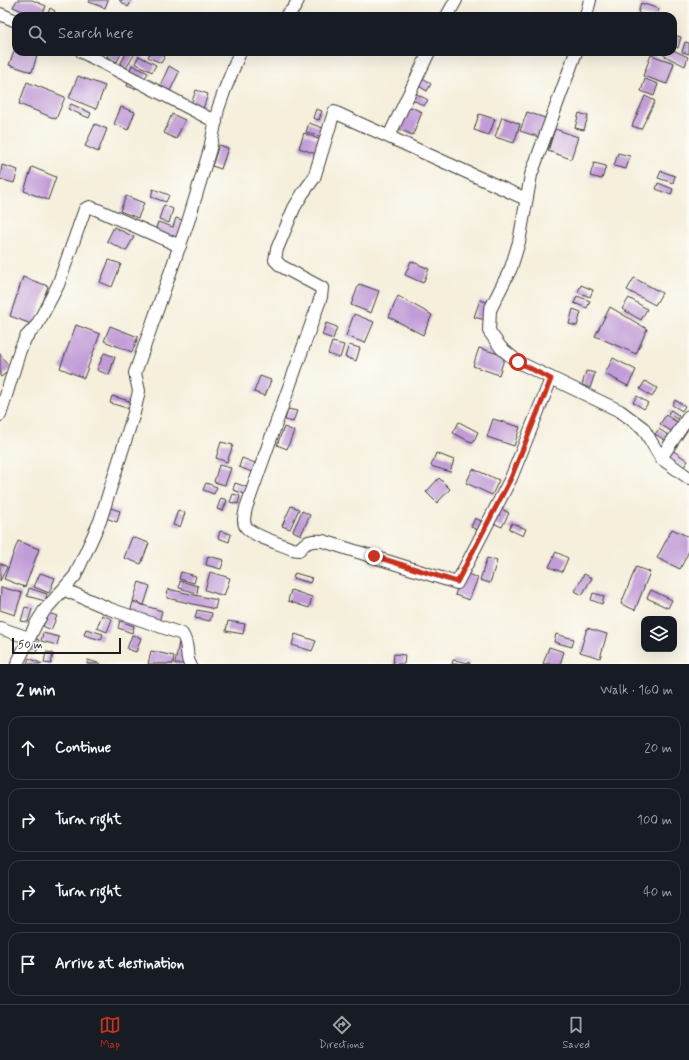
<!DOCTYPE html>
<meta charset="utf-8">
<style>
:root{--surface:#171b24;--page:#242831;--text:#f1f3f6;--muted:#9ea1a6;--line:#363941;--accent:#c8321e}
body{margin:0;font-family:Mynerve,sans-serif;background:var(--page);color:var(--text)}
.controls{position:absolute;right:12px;bottom:12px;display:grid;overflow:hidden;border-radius:8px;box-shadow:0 4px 16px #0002}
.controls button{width:36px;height:36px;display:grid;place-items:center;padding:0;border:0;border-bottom:1px solid var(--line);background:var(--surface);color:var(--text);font:20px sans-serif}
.scale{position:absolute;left:12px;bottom:10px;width:109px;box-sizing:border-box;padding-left:4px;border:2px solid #1c1c1c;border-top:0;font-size:11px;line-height:14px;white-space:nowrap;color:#1c1c1c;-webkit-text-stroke:3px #fdfcf7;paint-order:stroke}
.stop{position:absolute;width:12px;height:12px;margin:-9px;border:3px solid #c8321e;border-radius:50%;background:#fff}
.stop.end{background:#c8321e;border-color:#fff;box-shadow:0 1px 4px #0008}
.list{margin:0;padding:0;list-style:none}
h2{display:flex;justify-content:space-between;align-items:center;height:52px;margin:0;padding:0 16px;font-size:17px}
h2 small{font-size:13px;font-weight:400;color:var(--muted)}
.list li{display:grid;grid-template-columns:26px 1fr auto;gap:12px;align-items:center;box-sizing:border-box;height:64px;margin:0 8px 8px;padding:0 8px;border:1px solid var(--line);border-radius:12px}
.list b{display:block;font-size:15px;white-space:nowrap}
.list em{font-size:13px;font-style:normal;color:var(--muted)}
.icon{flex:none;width:22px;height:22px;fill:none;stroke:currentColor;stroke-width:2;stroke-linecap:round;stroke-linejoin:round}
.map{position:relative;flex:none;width:689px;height:664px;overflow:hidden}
.search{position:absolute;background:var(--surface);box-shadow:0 4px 16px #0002;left:12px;right:12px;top:12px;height:44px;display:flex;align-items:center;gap:10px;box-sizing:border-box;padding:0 14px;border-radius:12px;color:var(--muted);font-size:15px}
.sheet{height:340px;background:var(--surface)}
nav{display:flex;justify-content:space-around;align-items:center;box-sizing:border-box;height:56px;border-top:1px solid var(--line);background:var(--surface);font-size:11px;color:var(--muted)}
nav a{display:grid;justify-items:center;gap:2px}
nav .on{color:var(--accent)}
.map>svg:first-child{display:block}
</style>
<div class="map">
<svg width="689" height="664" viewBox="0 0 689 664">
<rect width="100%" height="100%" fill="#fdfcf7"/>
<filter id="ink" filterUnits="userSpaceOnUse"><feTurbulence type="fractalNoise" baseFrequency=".025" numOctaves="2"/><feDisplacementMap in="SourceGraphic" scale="8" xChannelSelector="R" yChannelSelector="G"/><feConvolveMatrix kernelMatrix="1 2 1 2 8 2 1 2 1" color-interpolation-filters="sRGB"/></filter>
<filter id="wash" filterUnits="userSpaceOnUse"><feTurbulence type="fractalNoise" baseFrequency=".012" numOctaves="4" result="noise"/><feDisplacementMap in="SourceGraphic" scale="16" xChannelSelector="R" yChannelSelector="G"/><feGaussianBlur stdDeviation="0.9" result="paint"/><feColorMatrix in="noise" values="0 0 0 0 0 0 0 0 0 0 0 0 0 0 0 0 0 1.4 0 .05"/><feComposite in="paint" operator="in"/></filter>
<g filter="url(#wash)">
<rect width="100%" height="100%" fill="#f5efdc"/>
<g id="blocks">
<!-- building -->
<g fill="#c19cd7">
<polygon points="17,0 32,0 46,6 42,16 34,16 13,7"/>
<polygon points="90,0 108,0 105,8 89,2"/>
<polygon points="119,0 132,0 128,7"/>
<polygon points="641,3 659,9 656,16 648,16 638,13"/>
<polygon points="50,8 55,11 53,16 47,16"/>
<polygon points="673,35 681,37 678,48 673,46"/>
<polygon points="685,42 689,43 689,54 682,52"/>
<polygon points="16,46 16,52 38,52 32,72 9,65"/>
<polygon points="673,50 688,57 685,66 663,55 664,52 673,52"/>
<polygon points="109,52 122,52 117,62 107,57"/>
<polygon points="127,52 136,52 125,70 119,66"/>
<polygon points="151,52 156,52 165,56 161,63 148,57"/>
<polygon points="651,55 674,63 667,84 643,76"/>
<polygon points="139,56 156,65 152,72 135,63"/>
<polygon points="132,65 148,73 144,80 129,72"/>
<polygon points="169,66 179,72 169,93 159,88"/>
<polygon points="78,76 105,86 96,109 69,98"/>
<polygon points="422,77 431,84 427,91 417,85"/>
<polygon points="645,79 658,84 654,96 641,91"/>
<polygon points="129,80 137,83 135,89 127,86"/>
<polygon points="27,82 65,97 56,119 19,104"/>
<polygon points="196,90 208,94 203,109 191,104"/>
<polygon points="413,92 428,100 424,106 410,98"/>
<polygon points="645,96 655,101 641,129 632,126"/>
<polygon points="71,104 91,113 89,118 68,109"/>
<polygon points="406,105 422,112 413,135 396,128"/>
<polygon points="121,107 135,112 128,130 114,124"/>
<polygon points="316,109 322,111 319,120 313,118"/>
<polygon points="527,112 545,118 539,137 520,131"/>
<polygon points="579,113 588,116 584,130 575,128"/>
<polygon points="172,114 185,120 176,139 164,133"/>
<polygon points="479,114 495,119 489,135 474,130"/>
<polygon points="502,117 520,124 514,143 495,137"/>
<polygon points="309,123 326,129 323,138 306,132"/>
<polygon points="95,124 107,129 98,152 85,146"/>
<polygon points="555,129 578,137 571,159 548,151"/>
<polygon points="304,133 321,140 316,154 299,148"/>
<polygon points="219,145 228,148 221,169 212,166"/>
<polygon points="618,153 630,156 626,169 614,166"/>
<polygon points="594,163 606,166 602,179 590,176"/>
<polygon points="2,165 18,170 14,183 0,179"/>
<polygon points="32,167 56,177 48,200 24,191"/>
<polygon points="661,171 675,176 673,183 658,178"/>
<polygon points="658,183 673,189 671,195 656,189"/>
<polygon points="153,189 169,195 166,202 151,197"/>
<polygon points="126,196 144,203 138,218 120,211"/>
<polygon points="164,205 173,209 169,223 159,219"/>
<polygon points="176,218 185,221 179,240 155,231 158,222 173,227"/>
<polygon points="114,227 134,237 126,251 107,241"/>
<polygon points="109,260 121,264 112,287 100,282"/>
<polygon points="411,261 429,269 423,283 405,275"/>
<polygon points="23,277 48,286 34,325 10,316"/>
<polygon points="634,278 662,293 655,305 627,290"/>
<polygon points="359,284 379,291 371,313 351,305"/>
<polygon points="581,285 593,290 590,297 578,292"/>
<polygon points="398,296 432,315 423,335 389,317"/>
<polygon points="577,296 590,301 587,308 574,303"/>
<polygon points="629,298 647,309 641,320 622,309"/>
<polygon points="480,300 490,303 485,320 474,317"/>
<polygon points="610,307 647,329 636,354 595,336"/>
<polygon points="573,309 581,312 577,326 569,324"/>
<polygon points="354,314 374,322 365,343 346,336"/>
<polygon points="326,323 337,327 333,339 322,335"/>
<polygon points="76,325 100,334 84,378 60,368"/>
<polygon points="110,326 138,337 132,352 104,341"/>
<polygon points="332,342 344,345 340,358 328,354"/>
<polygon points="349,345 360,348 356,361 345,357"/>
<polygon points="479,348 505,356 499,375 473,366"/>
<polygon points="104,353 115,357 109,375 97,370"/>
<polygon points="0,354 11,369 1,377 0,376"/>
<polygon points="613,358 636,370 628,386 605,374"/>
<polygon points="586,371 595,373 590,388 582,385"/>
<polygon points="260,376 271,380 265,396 254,392"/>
<polygon points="645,381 657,388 652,397 640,389"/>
<polygon points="112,396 133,402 130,409 110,403"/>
<polygon points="637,396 648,403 644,409 633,402"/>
<polygon points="675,400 685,406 682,411 672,405"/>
<polygon points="288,409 297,411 293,422 285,420"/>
<polygon points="671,410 679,416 677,419 668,413"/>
<polygon points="666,415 680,424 674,433 660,424"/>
<polygon points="493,419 520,427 514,446 487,437"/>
<polygon points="459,422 478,432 473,443 453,433"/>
<polygon points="284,427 294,431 287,449 277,445"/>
<polygon points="659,429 671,437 668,442 655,434"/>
<polygon points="221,442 233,445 227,462 216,458"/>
<polygon points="672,450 688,461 683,468 667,458"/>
<polygon points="436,453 454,460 450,472 431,466"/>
<polygon points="242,458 255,463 252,472 239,467"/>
<polygon points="219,465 231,468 225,485 214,482"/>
<polygon points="473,469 499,480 492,495 466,483"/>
<polygon points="439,478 450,489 437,503 426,492"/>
<polygon points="206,483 217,487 214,494 203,490"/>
<polygon points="235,483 247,487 245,494 233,490"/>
<polygon points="233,494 240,496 238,504 230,502"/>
<polygon points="221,498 227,500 223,511 217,509"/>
<polygon points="291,506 299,509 290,529 282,526"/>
<polygon points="107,507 120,511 117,522 103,517"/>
<polygon points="498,507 509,513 502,527 491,522"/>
<polygon points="178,510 185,513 180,527 173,525"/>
<polygon points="302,511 310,515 301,535 293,531"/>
<polygon points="475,518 483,522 480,531 471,527"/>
<polygon points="512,523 526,529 523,536 509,529"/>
<polygon points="672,529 689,537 689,551 680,569 657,558"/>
<polygon points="220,531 231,534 229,542 218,538"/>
<polygon points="132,537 149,543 141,564 124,558"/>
<polygon points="18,541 39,549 25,587 4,579"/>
<polygon points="556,552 568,558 562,572 549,567"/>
<polygon points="208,556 224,560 221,569 206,565"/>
<polygon points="487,558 497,561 490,583 480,580"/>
<polygon points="0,563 7,567 0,581"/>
<polygon points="636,567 650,572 635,610 621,604"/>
<polygon points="181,572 196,576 194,583 179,579"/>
<polygon points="210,572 230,578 224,596 205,590"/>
<polygon points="463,572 478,578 469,600 455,595"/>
<polygon points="40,573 55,578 49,593 34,587"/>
<polygon points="295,573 312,578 310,583 293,578"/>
<polygon points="584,574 592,578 582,595 575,591"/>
<polygon points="180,581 198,586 197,593 179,588"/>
<polygon points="139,582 150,586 144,605 133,601"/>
<polygon points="1,587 22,593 15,615 0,610"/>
<polygon points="29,588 47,594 45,601 27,596"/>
<polygon points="168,589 217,600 215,609 167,598"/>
<polygon points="291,590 312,597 309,608 288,601"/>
<polygon points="651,590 672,600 668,608 647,598"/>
<polygon points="593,593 604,596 602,604 591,600"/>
<polygon points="133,602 162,611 159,622 130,613"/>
<polygon points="25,607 32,609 28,622 21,621"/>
<polygon points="197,610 212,613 210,621 195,618"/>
<polygon points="49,613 57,616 51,630 43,626"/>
<polygon points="102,615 112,619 107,632 97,628"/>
<polygon points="120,621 134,626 132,633 118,628"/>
<polygon points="228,621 245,624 243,634 226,631"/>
<polygon points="587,628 607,634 600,658 580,652"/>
<polygon points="86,629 103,634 101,640 84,635"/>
<polygon points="43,633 59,637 57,645 41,641"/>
<polygon points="295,634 316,641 312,651 292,645"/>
<polygon points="556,634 574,639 572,647 554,642"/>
<polygon points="132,635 141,638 136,652 127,649"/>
<polygon points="33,638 39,640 36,653 29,651"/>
<polygon points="179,642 190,645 187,664 175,664"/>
<polygon points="549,647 564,652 560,664 543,664"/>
<polygon points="151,651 174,656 173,664 148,664"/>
<polygon points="46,652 53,653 51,664 44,663"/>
<polygon points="394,654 405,655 404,664 393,664"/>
<polygon points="29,658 42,664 27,664"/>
<polygon points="88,660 101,664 87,664"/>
<polygon points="453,660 470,663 470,664 452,664"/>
</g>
</g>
</g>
<g filter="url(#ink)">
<use href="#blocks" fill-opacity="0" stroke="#3d3c39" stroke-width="1"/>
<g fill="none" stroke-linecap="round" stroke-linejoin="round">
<defs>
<g id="street">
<polyline points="0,14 16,21"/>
<polyline points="286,16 294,8 298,0"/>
<polyline points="447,16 456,0"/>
<polyline points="586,16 590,0"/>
<polyline points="82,52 216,122"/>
<polyline points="576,52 531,175 519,242 511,268 490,310 489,331 501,348 518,362 620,411 643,428 661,458 689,478"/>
<polyline points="389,136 429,52"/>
<path d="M 526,199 L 334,112 L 314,178 L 303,193 L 294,208 L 277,249 L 275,260 L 281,266 L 322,288 L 321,297 L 246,508 C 245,514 242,521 246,527 C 253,536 281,544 292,549 L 299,550 C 306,541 312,540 323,541 L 457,583 L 511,478 L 551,379"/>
<polyline points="0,415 20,350 26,337 37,325 58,285 85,209 90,207 98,210 180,246"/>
<polyline points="661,458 689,416"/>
<path d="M 65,590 L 110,609 L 182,634 C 190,645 185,657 190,664"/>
<polyline points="0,628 29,638"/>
<polyline points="17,664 36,624 44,611 75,576 100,521 134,413 139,391 135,373 188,222 210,149 218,109 225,89 240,52"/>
</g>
</defs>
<!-- street casing -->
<use href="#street" stroke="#3d3c39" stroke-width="14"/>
<!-- street -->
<use href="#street" stroke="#fff" stroke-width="12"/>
</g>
</g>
<g fill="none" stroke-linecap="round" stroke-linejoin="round" filter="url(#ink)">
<!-- route -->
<polyline stroke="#c8321e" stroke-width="5" points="374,556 457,582 511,478 551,379 518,362"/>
</g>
</svg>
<div class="controls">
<button><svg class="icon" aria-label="layers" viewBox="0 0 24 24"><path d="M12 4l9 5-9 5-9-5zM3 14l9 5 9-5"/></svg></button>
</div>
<div class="scale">50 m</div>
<div class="stop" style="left:518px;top:362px"></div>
<div class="stop end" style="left:374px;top:556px"></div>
<div class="search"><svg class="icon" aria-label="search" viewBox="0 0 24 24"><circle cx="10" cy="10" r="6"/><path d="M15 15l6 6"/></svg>Search here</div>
</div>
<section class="sheet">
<h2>2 min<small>Walk · 160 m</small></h2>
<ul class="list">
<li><svg class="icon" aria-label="ahead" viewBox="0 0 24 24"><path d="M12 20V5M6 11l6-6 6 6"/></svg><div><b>Continue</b></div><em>20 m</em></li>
<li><svg class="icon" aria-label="right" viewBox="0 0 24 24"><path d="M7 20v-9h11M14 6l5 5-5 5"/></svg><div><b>Turn right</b></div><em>100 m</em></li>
<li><svg class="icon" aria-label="right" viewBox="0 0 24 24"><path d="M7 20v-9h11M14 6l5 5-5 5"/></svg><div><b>Turn right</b></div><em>40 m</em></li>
<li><svg class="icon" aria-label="arrive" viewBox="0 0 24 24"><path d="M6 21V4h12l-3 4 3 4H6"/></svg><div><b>Arrive at destination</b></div></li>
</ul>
</section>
<nav>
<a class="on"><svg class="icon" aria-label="map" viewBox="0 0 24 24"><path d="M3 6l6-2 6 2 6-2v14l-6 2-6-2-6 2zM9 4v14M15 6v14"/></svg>Map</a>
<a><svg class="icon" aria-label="directions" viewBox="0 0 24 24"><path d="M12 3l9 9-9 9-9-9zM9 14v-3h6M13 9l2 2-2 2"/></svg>Directions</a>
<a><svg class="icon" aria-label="saved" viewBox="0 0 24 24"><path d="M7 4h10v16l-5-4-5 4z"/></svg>Saved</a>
</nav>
